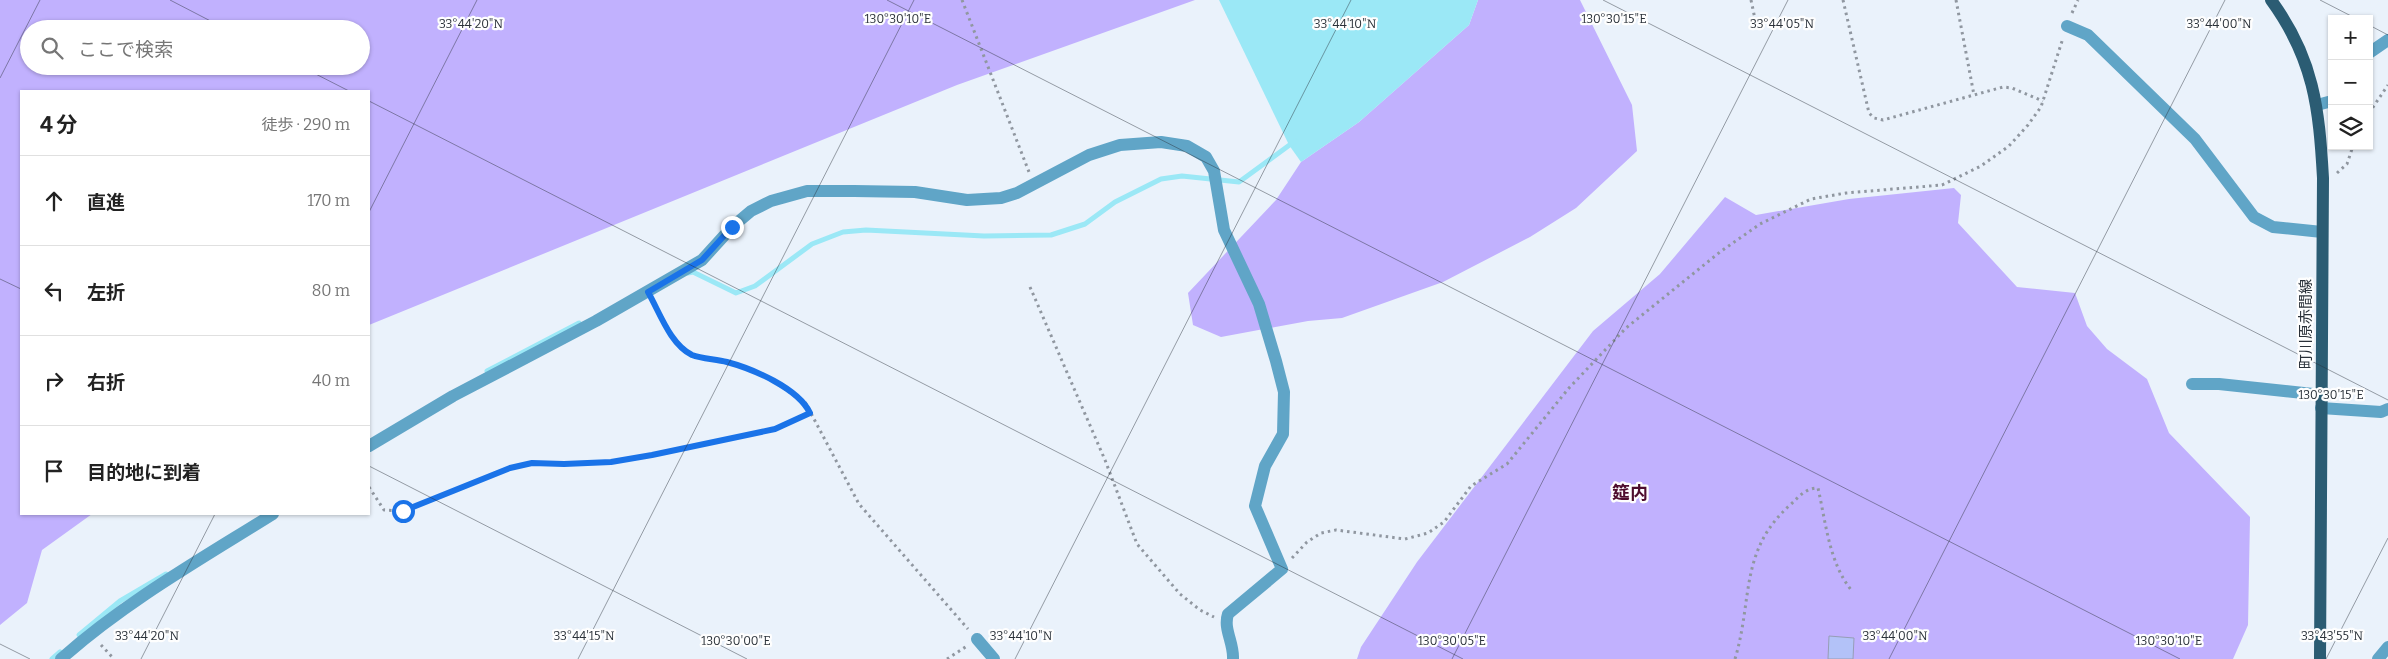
<!DOCTYPE html>
<html lang="ja">
<meta charset="utf-8">
<style>
:root{--surface:#fff;--page:#f2f2f2;--text:#222;--muted:#767676;--line:#e0e0e0}
body{margin:0;font-family:Bitter,"Noto Sans JP",serif;background:var(--page);color:var(--text)}
.controls{position:absolute;right:15px;top:15px;display:grid;overflow:hidden;border-radius:0px;box-shadow:0 1px 4px #0004}
.controls button{width:45px;height:45px;display:grid;place-items:center;padding:0;border:0;border-bottom:1px solid var(--line);background:var(--surface);color:var(--text);font:25px sans-serif}
.stop{position:absolute;width:15px;height:15px;margin:-11px;border:4px solid #1a73e8;border-radius:50%;background:#fff}
.stop.end{background:#1a73e8;border-color:#fff;box-shadow:0 1px 5px #0008}
.list{margin:0;padding:0;list-style:none}
h2{display:flex;justify-content:space-between;align-items:center;height:65px;margin:0;padding:0 20px;font-size:21px}
h2 small{font-size:16px;font-weight:400;color:var(--muted)}
.list li{display:grid;grid-template-columns:32px 1fr auto;gap:15px;align-items:center;box-sizing:border-box;height:90px;padding:0 20px;border-top:1px solid var(--line)}
.list b{display:block;font-size:19px;white-space:nowrap}
.list em{font-size:16px;font-style:normal;color:var(--muted)}
.icon{flex:none;width:28px;height:28px;fill:none;stroke:currentColor;stroke-width:2;stroke-linecap:round;stroke-linejoin:round}
.map{position:relative;flex:none;width:2388px;height:659px;overflow:hidden}
.search{position:absolute;background:var(--surface);box-shadow:0 1px 4px #0004;left:20px;top:20px;width:350px;height:55px;display:flex;align-items:center;gap:12px;box-sizing:border-box;padding:0 18px;border-radius:28px;color:var(--muted);font-size:19px}
.panel{position:absolute;background:var(--surface);box-shadow:0 1px 4px #0004;left:20px;top:90px;width:350px;height:425px;border-radius:0px}
.map>svg:first-child{display:block}
</style>
<div class="map">
<svg width="2388" height="659" viewBox="0 0 2388 659">
<rect width="100%" height="100%" fill="#eaf2fb"/>
<!-- green -->
<g fill="#c1b1fe" fill-rule="evenodd">
<path d="M 0,0 L 1195,0 L 957,85 L 369,325 L 369,91 L 21,91 L 21,514 L 92,514 L 42,550 L 27,603 L 0,625 ZM 29,29 L 361,29 L 361,66 L 29,66 Z"/>
<polygon points="1478,0 1580,0 1632,105 1637,151 1576,208 1530,237 1443,282 1342,318 1308,321 1221,337 1193,325 1188,293 1276,200 1301,162 1359,122 1469,25"/>
<polygon points="1954,188 1961,195 1958,223 2017,287 2075,293 2087,326 2107,349 2147,379 2169,433 2250,517 2248,625 2233,659 1357,659 1361,647 1417,562 1593,331 1660,274 1725,197 1756,215 1849,199"/>
</g>
<!-- water -->
<polygon fill="#9be8f6" points="1219,0 1478,0 1469,25 1359,122 1301,162 1289,145"/>
<g fill="none" stroke-linecap="round" stroke-linejoin="round">
<!-- stream -->
<g stroke="#9be8f6" stroke-width="5">
<polyline points="688,273 693,272 736,293 755,286 812,244 843,232 866,230 984,236 1051,235 1085,224 1115,202 1161,179 1182,176 1239,182 1295,141"/>
<polyline points="487,371 579,323"/>
<polyline points="79,635 120,601 166,574"/>
<polyline points="52,659 60,652"/>
</g>
</g>
<!-- building -->
<polygon fill="#b3c2f8" stroke="#969db6" points="1829,636 1854,638 1853,659 1828,659"/>
<g fill="none" stroke-linecap="round" stroke-linejoin="round">
<!-- path -->
<g stroke="#9097a0" stroke-width="3" stroke-dasharray="2.5 4" stroke-linecap="butt">
<polyline points="962,0 1029,172"/>
<polyline points="1751,0 1755,19"/>
<polyline points="1843,0 1869,113 1874,118 1883,120 2003,87 2012,88 2043,101"/>
<polyline points="1956,0 1974,95"/>
<polyline points="2072,13 2078,0"/>
<polyline points="2369,113 2388,85"/>
<polyline points="2337,173 2347,164 2353,146"/>
<polyline points="1030,287 1105,460 1137,544 1180,594 1200,610 1214,617"/>
<polyline points="655,304 674,340 692,355 727,362 760,373 805,402 859,504 968,629"/>
<polyline points="369,487 384,510 403,511 510,468 532,463 564,464 611,462 652,455 775,429 810,413"/>
<polyline points="1292,558 1307,542 1321,533 1336,530 1405,539 1428,533 1444,522 1471,486 1507,464 1569,388 1626,328 1720,252 1760,224 1811,199 1846,193 1942,185 1981,166 2009,146 2028,125 2041,107 2063,38"/>
<polyline points="101,645 114,659"/>
<polyline points="947,659 967,646"/>
<path d="M 1735,659 C 1753,599 1739,551 1790,505 C 1799,497 1805,488 1818,488 C 1826,523 1829,563 1852,591"/>
</g>
<!-- minor -->
<g stroke="#60a5c7" stroke-width="12">
<polyline points="2067,26 2088,35 2195,139 2254,217 2273,227 2322,232"/>
<polyline points="2369,53 2388,40"/>
<polyline points="2317,105 2332,101"/>
<polyline points="2192,384 2219,384 2322,395"/>
<polyline points="2321,408 2381,412 2388,409"/>
<path d="M 369,446 L 453,396 L 596,321 L 702,260 L 732,227 L 751,211 L 771,201 L 807,191 L 854,191 L 915,192 L 967,200 L 1001,198 L 1017,193 L 1089,155 L 1120,145 L 1161,142 L 1187,146 L 1206,157 L 1214,171 L 1224,230 L 1259,304 L 1276,361 L 1284,392 L 1283,434 L 1265,466 L 1255,506 L 1282,569 L 1228,614 C 1223,629 1234,643 1233,659"/>
<polyline points="977,639 994,659"/>
<path d="M 61,659 C 125,602 201,559 273,514"/>
<polyline points="2378,659 2388,647"/>
</g>
<!-- major -->
<path stroke="#2b5c73" stroke-width="12" d="M 2271,0 C 2314,59 2319,108 2323,178 L 2320,659"/>
</g>
<g fill="none" stroke-linecap="round" stroke-linejoin="round">
<!-- route -->
<path stroke="#1a73e8" stroke-width="6" d="M 403,511 L 510,468 L 532,463 L 564,464 L 611,462 L 652,455 L 775,429 L 810,413 C 798,388 753,369 727,362 C 716,359 702,359 692,355 C 670,344 660,313 648,292 L 702,260 L 732,227"/>
</g>
<!-- ticks -->
<path fill="none" stroke="#2a3139" stroke-width="1" stroke-opacity="0.45" d="M 170,0 L 226,29M 887,0 L 2180,659M 1603,0 L 2388,400M 2320,0 L 2357,19M 2369,25 L 2388,35M 300,66 L 349,91M 0,78 L 40,0M 369,101 L 1463,659M 369,212 L 477,0M 0,279 L 21,289M 369,466 L 747,659M 0,644 L 30,659M 141,659 L 215,514M 578,659 L 914,0M 1015,659 L 1351,0M 1452,659 L 1788,0M 1889,659 L 2225,0M 2326,659 L 2388,538"/>
<g text-anchor="middle" dominant-baseline="central" stroke-width="4.5" stroke-linejoin="round" paint-order="stroke">
<!-- street labels -->
<g font-size="15" fill="#2a3139" stroke="#fefefe">
<text transform="translate(2306 324) rotate(-90)">町川原赤間線</text>
</g>
<!-- quarter labels -->
<g font-size="18" font-weight="bold" fill="#4e0d2d" stroke="#fefefe">
<text x="1630" y="493">筵内</text>
</g>
</g>
<g font-size="12" text-anchor="middle" fill="#2a3139" stroke="#fefefe" stroke-width="4.5" stroke-linejoin="round" paint-order="stroke">
<text x="898" y="23">130°30'10"E</text>
<text x="1614" y="23">130°30'15"E</text>
<text x="471" y="28">33°44'20"N</text>
<text x="1345" y="28">33°44'10"N</text>
<text x="1782" y="28">33°44'05"N</text>
<text x="2219" y="28">33°44'00"N</text>
<text x="2331" y="399">130°30'15"E</text>
<text x="147" y="640">33°44'20"N</text>
<text x="584" y="640">33°44'15"N</text>
<text x="1021" y="640">33°44'10"N</text>
<text x="1895" y="640">33°44'00"N</text>
<text x="2332" y="640">33°43'55"N</text>
<text x="736" y="645">130°30'00"E</text>
<text x="1452" y="645">130°30'05"E</text>
<text x="2169" y="645">130°30'10"E</text>
</g>
</svg>
<div class="controls">
<button>+</button>
<button>−</button>
<button><svg class="icon" aria-label="layers" viewBox="0 0 24 24"><path d="M12 4l9 5-9 5-9-5zM3 14l9 5 9-5"/></svg></button>
</div>
<div class="stop" style="left:403px;top:511px"></div>
<div class="stop end" style="left:732px;top:227px"></div>
<div class="search"><svg class="icon" aria-label="search" viewBox="0 0 24 24"><circle cx="10" cy="10" r="6"/><path d="M15 15l6 6"/></svg>ここで検索</div>
<section class="panel">
<h2>4 分<small>徒歩 · 290 m</small></h2>
<ul class="list">
<li><svg class="icon" aria-label="ahead" viewBox="0 0 24 24"><path d="M12 20V5M6 11l6-6 6 6"/></svg><div><b>直進</b></div><em>170 m</em></li>
<li><svg class="icon" aria-label="left" viewBox="0 0 24 24"><path d="M17 20v-9H6M10 6l-5 5 5 5"/></svg><div><b>左折</b></div><em>80 m</em></li>
<li><svg class="icon" aria-label="right" viewBox="0 0 24 24"><path d="M7 20v-9h11M14 6l5 5-5 5"/></svg><div><b>右折</b></div><em>40 m</em></li>
<li><svg class="icon" aria-label="arrive" viewBox="0 0 24 24"><path d="M6 21V4h12l-3 4 3 4H6"/></svg><div><b>目的地に到着</b></div></li>
</ul>
</section>
</div>
